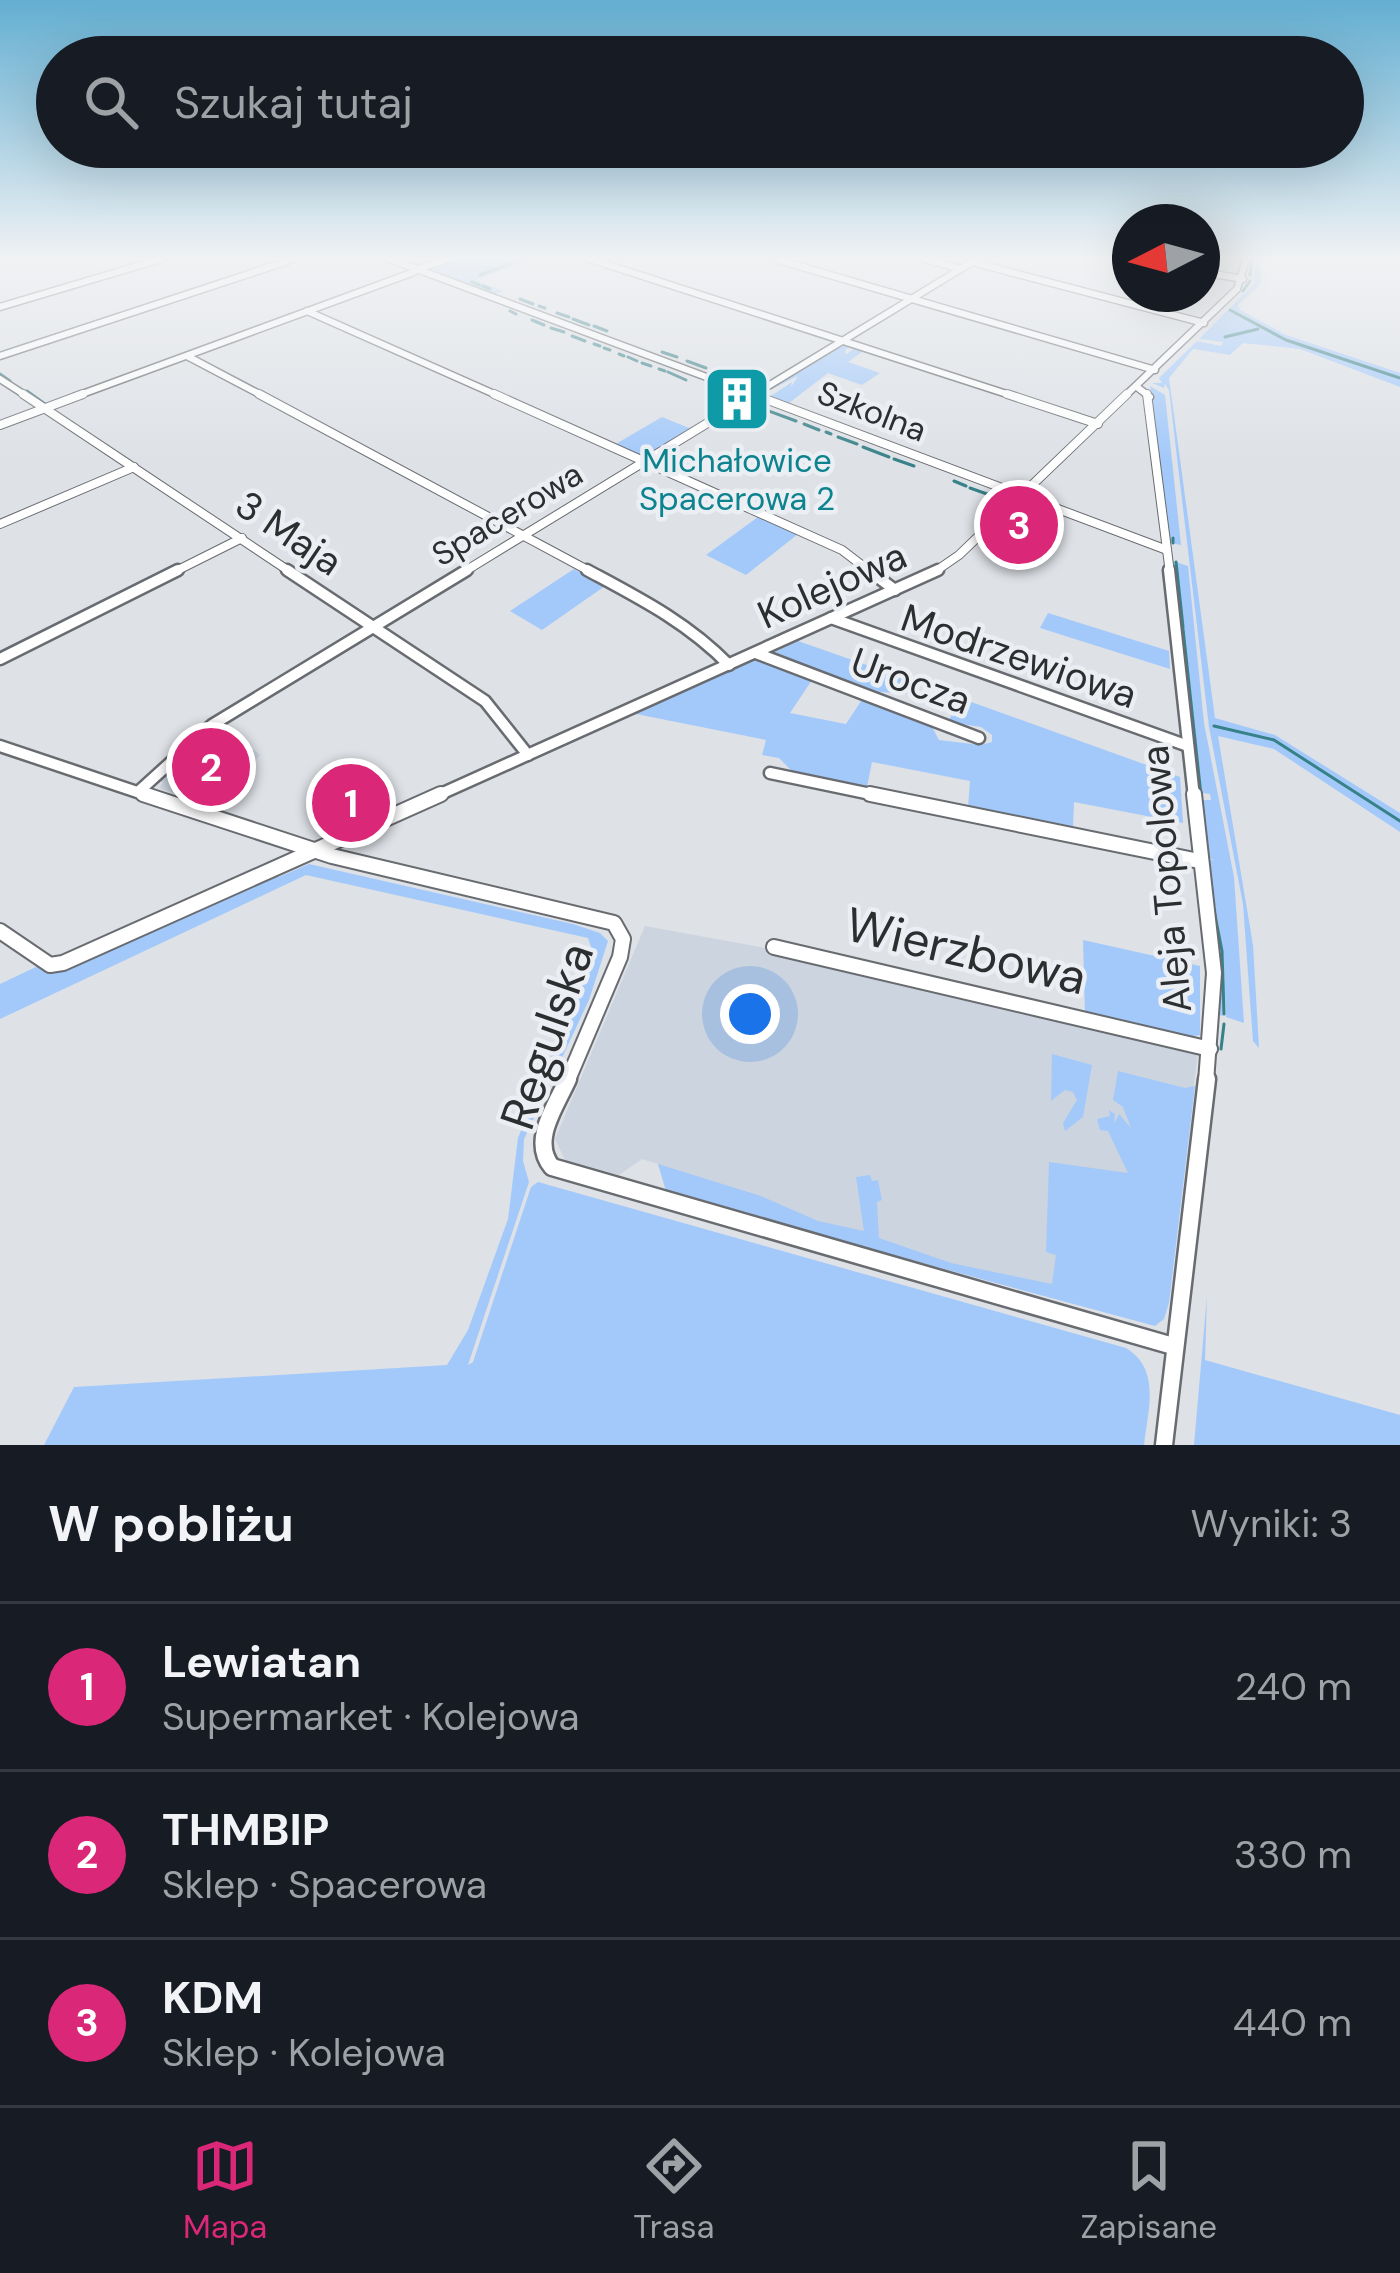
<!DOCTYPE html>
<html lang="pl">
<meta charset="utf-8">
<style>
:root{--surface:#171b24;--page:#242831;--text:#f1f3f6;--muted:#9ea1a6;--line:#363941;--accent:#db2777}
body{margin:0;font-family:"DM Sans",sans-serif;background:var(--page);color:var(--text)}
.compass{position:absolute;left:1112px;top:204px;width:108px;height:108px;border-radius:50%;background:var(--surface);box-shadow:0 12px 48px #0002;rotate:264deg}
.you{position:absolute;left:750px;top:1014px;width:42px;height:42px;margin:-30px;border:9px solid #fff;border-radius:50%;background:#1a73e8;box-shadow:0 0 0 18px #1a73e833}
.badge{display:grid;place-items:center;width:78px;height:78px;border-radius:50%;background:var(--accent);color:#fff;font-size:39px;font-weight:700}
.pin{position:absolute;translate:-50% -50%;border:6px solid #fff;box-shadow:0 3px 12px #0006}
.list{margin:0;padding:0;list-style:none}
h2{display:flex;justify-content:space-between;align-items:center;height:156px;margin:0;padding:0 48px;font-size:51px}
h2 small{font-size:39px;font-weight:400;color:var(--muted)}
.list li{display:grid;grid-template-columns:78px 1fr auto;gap:36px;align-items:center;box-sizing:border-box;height:168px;padding:0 48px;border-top:3px solid var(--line)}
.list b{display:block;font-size:45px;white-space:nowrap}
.list p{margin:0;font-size:39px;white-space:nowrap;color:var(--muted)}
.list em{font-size:39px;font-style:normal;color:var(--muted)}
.icon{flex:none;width:66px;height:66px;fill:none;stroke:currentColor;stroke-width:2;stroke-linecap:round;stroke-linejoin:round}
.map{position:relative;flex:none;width:1400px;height:1445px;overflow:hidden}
.search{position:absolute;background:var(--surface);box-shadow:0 12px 48px #0002;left:36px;right:36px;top:36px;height:132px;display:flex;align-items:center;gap:30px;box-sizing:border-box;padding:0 42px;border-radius:66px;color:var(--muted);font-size:45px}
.sheet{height:660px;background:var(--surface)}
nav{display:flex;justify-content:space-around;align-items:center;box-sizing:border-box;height:168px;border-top:3px solid var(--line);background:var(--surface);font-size:33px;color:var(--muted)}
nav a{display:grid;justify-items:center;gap:6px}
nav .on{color:var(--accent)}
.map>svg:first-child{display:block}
</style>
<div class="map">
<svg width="1400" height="1445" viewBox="0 0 1400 1445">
<rect width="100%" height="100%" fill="#dee1e6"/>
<!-- built -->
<g fill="#ccd4df">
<polygon points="223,725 260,755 212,806 159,788 163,783 160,781 205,735"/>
<polygon points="645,926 760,947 1198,1053 1165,1305 1153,1317 665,1188 658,1164 642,1159 619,1175 565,1160 555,1139"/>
</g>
<!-- green -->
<g fill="#a3c9fa">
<path d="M 458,259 L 524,259 L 525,261 L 476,280 L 503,291 C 495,296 484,293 475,289 L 478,286 L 472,288 L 466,283 L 461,284 L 429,272 L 427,270 Z"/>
<polygon points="1256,259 1260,259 1261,284 1238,305 1240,310 1286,335 1400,373 1400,387 1300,349 1243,343 1230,355 1193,349 1169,378 1215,718 1275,735 1400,813 1400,832 1274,749 1218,736 1253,945 1259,1048 1253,1041 1243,904 1209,727 1169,390 1165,384 1164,388 1152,383 1162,383 1159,378 1197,341 1221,346 1223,342 1199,339 1254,284"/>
<polygon points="844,345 853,346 846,349 845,355 856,347 865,350 848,362 880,373 862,385 828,373 789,403 771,396 792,382 791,387 798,376 764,393"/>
<polygon points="1150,386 1165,395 1181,545 1170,543"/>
<polygon points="662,417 689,428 706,420 645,457 614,445"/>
<polygon points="758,517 798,534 746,575 706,555"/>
<polygon points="1172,561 1188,566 1204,723 1234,877 1244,1023 1226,1017 1223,951 1212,892 1225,987 1223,1016 1219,1015 1220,970 1204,859 1214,860 1209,858 1203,800 1211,800 1210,794 1202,793 1185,646 1197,792"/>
<polygon points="574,569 605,586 542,630 510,611"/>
<polygon points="1048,613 1169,651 1170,669 1040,628"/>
<polygon points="798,641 915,682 907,694 855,690 766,656"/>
<polygon points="758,659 812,680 790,713 846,724 863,698 931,725 939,740 980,745 992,742 992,735 981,727 948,722 960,698 1180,777 1183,823 1074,802 1073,829 968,807 970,781 872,762 867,787 792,771 779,758 762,755 766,740 636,714 613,721"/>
<path d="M 309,864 L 573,924 L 600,933 L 608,941 L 589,1000 L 524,1139 L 523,1161 L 529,1182 L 468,1365 L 473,1362 L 531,1187 L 538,1182 L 1126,1348 C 1161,1369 1148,1410 1144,1445 L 44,1445 L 74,1387 L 447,1365 L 468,1330 L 508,1219 L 518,1138 L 593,953 L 588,938 L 306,875 L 0,1019 L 0,984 L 40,965 L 52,974 L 276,873 L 279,877 Z"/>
<polygon points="1083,940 1200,966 1200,1035 1188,1037 1085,1014"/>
<polygon points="1052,1054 1092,1065 1083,1117 1065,1131 1063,1123 1077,1100 1073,1092 1065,1090 1051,1101"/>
<polygon points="1118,1071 1185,1088 1195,1086 1169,1303 1164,1319 1155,1326 667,1194 658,1164 761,1196 818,1221 864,1231 856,1177 870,1175 872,1181 878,1180 882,1200 877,1202 879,1238 951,1263 1052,1284 1056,1255 1046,1252 1049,1162 1128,1173 1108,1131 1100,1130 1097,1119 1110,1116 1109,1110 1115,1114 1114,1124 1119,1114 1131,1128 1123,1107 1113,1100"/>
<polygon points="1207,1296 1205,1360 1400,1415 1400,1445 1194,1445"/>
</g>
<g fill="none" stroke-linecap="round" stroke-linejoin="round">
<!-- stream -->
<g stroke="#378188" stroke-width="3">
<polyline points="480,275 512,263"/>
<polyline points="1250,275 1252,259"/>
<polyline points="472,282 479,285"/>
<polyline points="482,286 490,289"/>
<polyline points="1243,291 1250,281"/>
<polyline points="520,299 533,304"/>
<polyline points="539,306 545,308"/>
<polyline points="1230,310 1286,340 1400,378"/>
<polyline points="510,311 516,314"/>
<polyline points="557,313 569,317"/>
<polyline points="573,319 589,325"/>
<polyline points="532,320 544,325"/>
<polyline points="594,326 607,331"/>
<polyline points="551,328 564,332"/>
<polyline points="572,336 585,341"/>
<polyline points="1225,337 1258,329"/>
<polyline points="594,344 600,346"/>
<polyline points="604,348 610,350"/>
<polyline points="662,352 677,357"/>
<polyline points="619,354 624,356"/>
<polyline points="628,357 637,361"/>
<polyline points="687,361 706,368"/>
<polyline points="642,363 651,366"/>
<polyline points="659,369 665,371"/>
<polyline points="668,372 686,380"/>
<polyline points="0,374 10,381"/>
<polyline points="27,391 45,404"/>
<polyline points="758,407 796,421"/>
<polyline points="804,424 819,430"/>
<polyline points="826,432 831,434"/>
<polyline points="838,437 857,444"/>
<polyline points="863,447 889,457"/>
<polyline points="894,459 914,466"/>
<polyline points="954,481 966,486"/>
<polyline points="970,488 1004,500"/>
<polyline points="1173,538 1173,543"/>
<polyline points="1176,562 1183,627"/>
<polyline points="1183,629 1205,832"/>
<polyline points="1214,726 1274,740 1400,821"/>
<polyline points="1214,910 1222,951 1224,1014"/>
<polyline points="1221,1049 1224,1024"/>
</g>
<defs>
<g id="minor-far4">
<polyline points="390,259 760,397"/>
<polyline points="590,259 1016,397"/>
<polyline points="775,259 1155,370"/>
<polyline points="924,259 961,269"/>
<polyline points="972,262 1204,323"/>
<polyline points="421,268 449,259"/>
<polyline points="1202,272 1243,279"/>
<polyline points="0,307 161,259"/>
<polyline points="307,311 501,397"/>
<polyline points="0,356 294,259"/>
<polyline points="187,356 265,397"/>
<polyline points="0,379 28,397"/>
<polyline points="1137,387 1150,397"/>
<polyline points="74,397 414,272"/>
<polyline points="750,397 977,259"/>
<polyline points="1124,397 1237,289 1246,259"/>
</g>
<g id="minor-far3">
<polyline points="23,394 292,573"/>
<polyline points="259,394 593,573"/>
<polyline points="494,394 842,550 872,573"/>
<polyline points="752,394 1167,550"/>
<polyline points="1007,394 1098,424"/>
<polyline points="1147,394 1170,573"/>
<polyline points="0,425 83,394"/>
<polyline points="0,524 134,467"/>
<polyline points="172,573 242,538"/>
<polyline points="462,573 755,394"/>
<polyline points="933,573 959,555 1127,394"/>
</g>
<g id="minor-far2">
<polyline points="287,570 485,701 528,755"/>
<path d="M 587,570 C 639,598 687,622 729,665"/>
<polyline points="868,570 895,590"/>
<polyline points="1169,570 1194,797"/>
<polyline points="831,618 1188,746"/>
<polyline points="756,653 979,738"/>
<polyline points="0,659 178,570"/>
<polyline points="0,746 152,797"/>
<polyline points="770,773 885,797"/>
<polyline points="138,792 212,725 467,570"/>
<polyline points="434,797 938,570"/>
</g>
<g id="minor-far1">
<polyline points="143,794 332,856 614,923 623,939 620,957 567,1082"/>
<polyline points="870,794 1199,861"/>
<polyline points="1194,794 1214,973 1206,1082"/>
<polyline points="0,931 50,965 63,963 441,794"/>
<polyline points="774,947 1210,1049"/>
</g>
<g id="minor">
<path d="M 568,1079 C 556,1106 530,1141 552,1167 L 1173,1346"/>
<polyline points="1164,1445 1207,1079"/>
</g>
</defs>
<!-- minor-far4 casing -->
<use href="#minor-far4" stroke="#686b6f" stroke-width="9"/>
<!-- minor-far3 casing -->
<use href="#minor-far3" stroke="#686b6f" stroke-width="10"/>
<!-- minor-far2 casing -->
<use href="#minor-far2" stroke="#686b6f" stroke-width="15"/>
<!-- minor-far1 casing -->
<use href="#minor-far1" stroke="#686b6f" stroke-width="18"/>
<!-- minor casing -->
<use href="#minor" stroke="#686b6f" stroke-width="21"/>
<!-- minor-far4 -->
<use href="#minor-far4" stroke="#fff" stroke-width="6"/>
<!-- minor-far3 -->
<use href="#minor-far3" stroke="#fff" stroke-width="8"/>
<!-- minor-far2 -->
<use href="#minor-far2" stroke="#fff" stroke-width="10"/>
<!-- minor-far1 -->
<use href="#minor-far1" stroke="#fff" stroke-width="14"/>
<!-- minor -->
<use href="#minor" stroke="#fff" stroke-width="16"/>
</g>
<!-- shaded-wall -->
<polygon fill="#8c5f8f" points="364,807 366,812 349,819 347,814"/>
<!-- building -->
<polygon fill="#c888cc" stroke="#8c5f8f" stroke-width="3" points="347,782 353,786 364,807 347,814 335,789"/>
<!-- sky -->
<linearGradient id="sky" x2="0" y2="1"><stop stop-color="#63aed1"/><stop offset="0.56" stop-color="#f0f2f4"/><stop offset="1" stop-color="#f0f2f4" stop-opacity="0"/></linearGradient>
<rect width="1400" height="461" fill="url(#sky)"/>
<!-- icons -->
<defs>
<symbol id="building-square" viewBox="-11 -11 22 22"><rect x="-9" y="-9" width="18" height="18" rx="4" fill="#0f9aa8" stroke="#ebeef3"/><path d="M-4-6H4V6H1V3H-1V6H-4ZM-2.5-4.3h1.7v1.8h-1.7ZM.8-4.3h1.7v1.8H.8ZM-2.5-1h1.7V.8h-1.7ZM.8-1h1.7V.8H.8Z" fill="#fff"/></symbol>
</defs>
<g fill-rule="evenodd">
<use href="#building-square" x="699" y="361" width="76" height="76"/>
</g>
<g text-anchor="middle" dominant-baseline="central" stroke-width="9" stroke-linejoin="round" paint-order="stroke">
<!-- far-street labels -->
<g font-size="33" fill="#2d2e30" stroke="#ebeef3">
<text transform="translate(872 411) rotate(21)">Szkolna</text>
<text transform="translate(507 514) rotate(-31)">Spacerowa</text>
</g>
<!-- far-culture labels -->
<g font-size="33" fill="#0d838f" stroke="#ebeef3">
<text x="737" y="460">Michałowice<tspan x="737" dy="38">Spacerowa 2</tspan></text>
</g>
<!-- street labels -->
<g font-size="39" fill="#2d2e30" stroke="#ebeef3">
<text transform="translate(289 533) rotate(34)">3 Maja</text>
<text transform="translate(832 585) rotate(-24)">Kolejowa</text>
<text transform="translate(1019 656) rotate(19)">Modrzewiowa</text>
<text transform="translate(911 681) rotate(20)">Urocza</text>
<text transform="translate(1166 879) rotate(-95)">Aleja Topolowa</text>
</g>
<!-- near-street labels -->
<g font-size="48" fill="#2d2e30" stroke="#ebeef3">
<text transform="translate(966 951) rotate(13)">Wierzbowa</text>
<text transform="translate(547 1036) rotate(-71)">Regulska</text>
</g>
</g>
</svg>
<svg class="compass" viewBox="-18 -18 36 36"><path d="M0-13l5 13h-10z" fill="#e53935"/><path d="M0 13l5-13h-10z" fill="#9ea1a6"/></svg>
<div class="you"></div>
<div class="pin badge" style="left:351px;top:803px">1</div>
<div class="pin badge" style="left:211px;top:767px">2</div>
<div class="pin badge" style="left:1019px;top:525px">3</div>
<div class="search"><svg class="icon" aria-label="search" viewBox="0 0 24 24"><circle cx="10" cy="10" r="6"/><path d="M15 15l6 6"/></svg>Szukaj tutaj</div>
</div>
<section class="sheet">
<h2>W pobliżu<small>Wyniki: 3</small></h2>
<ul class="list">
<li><span class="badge">1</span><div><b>Lewiatan</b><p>Supermarket · Kolejowa</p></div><em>240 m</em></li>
<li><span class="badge">2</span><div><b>THMBIP</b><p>Sklep · Spacerowa</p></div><em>330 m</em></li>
<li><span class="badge">3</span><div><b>KDM</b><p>Sklep · Kolejowa</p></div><em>440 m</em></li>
</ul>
</section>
<nav>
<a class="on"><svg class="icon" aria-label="map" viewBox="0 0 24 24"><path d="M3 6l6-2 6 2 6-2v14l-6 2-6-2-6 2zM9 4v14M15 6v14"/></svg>Mapa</a>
<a><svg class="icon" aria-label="directions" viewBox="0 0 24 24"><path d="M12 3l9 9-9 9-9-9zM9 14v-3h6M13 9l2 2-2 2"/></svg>Trasa</a>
<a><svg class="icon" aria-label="saved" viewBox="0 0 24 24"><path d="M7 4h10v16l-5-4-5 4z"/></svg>Zapisane</a>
</nav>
